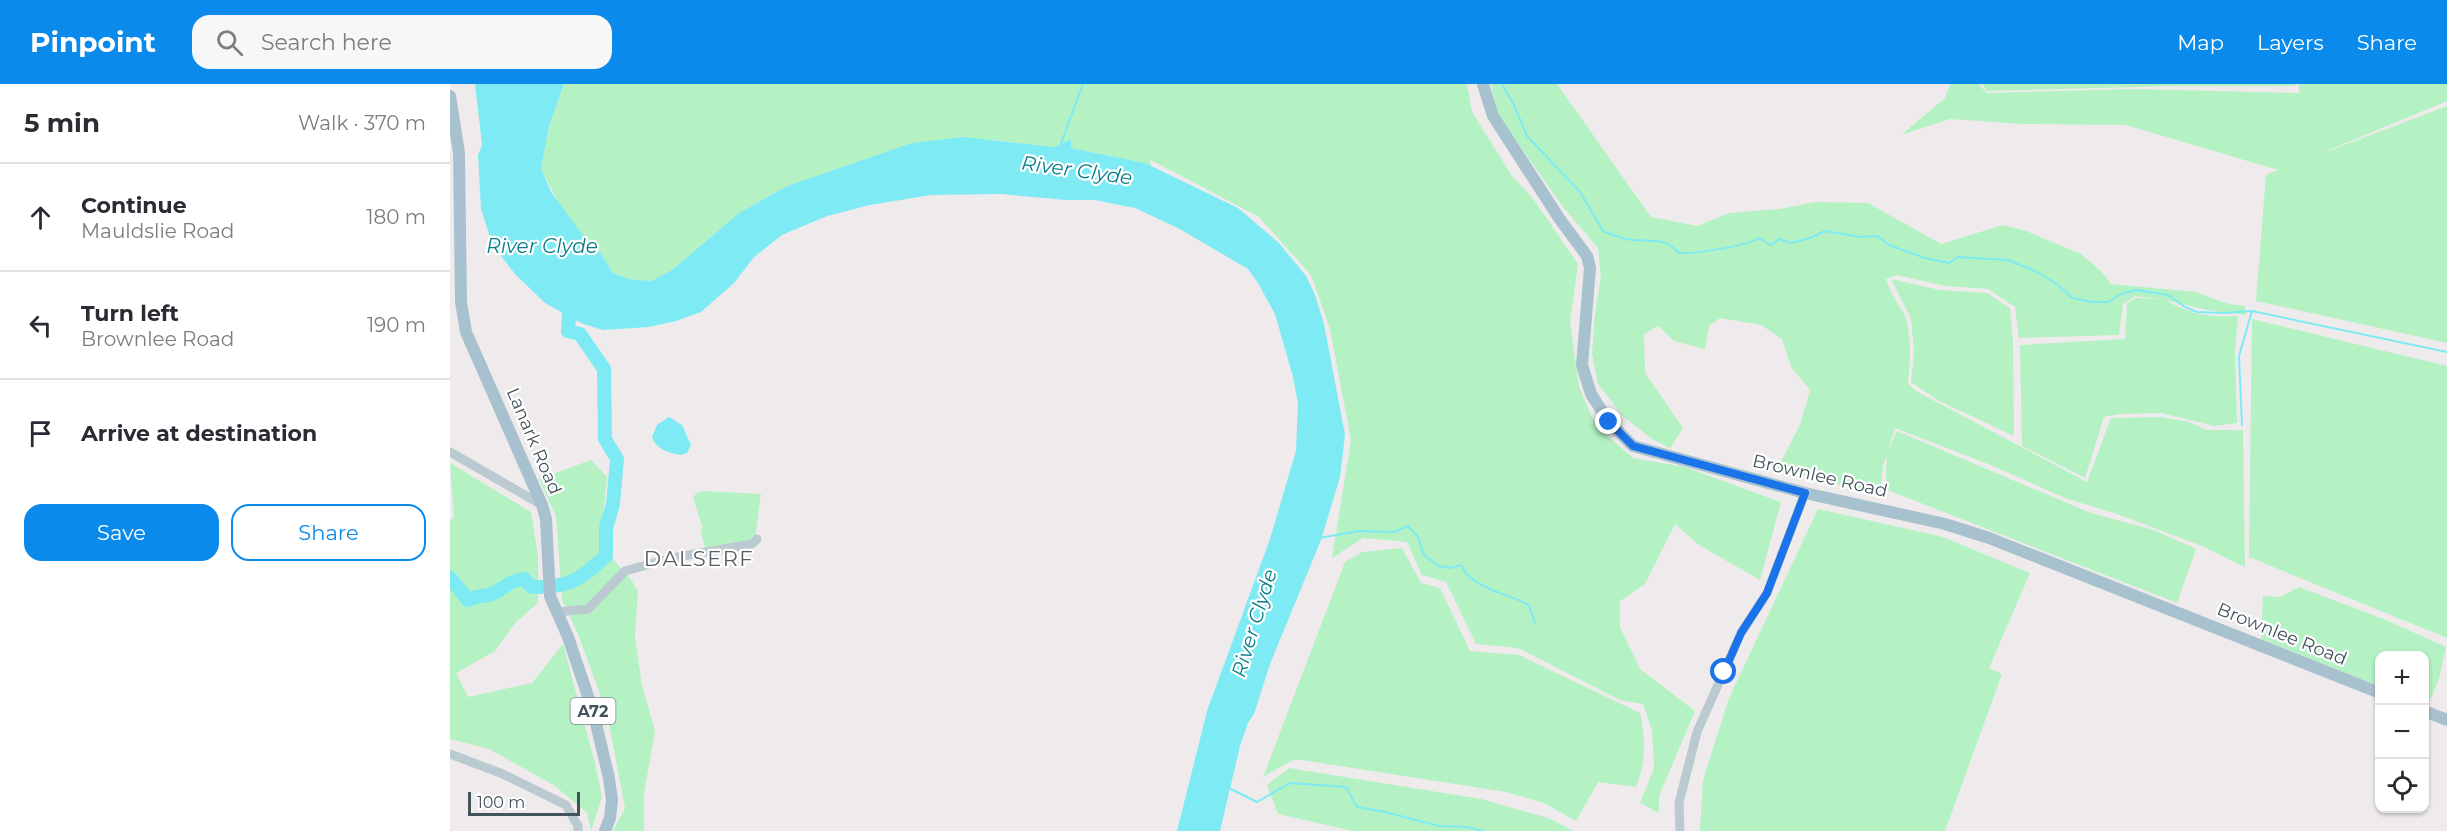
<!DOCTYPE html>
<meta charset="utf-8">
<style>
:root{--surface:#fff;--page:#f7f7f7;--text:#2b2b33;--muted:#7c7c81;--line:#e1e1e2;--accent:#0a8beb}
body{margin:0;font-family:Montserrat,sans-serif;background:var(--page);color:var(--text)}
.controls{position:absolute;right:18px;bottom:18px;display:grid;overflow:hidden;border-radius:12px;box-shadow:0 2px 4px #0004}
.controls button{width:54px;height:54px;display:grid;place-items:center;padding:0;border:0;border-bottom:2px solid var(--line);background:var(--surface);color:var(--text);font:30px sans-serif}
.scale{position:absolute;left:18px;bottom:15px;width:112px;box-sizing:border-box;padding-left:6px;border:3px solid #43535b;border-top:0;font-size:16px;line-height:21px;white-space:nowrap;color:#43535b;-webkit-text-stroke:4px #fff;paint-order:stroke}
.stop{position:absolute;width:18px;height:18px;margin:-14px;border:4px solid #1a73e8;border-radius:50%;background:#fff}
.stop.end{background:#1a73e8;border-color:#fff;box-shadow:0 2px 6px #0008}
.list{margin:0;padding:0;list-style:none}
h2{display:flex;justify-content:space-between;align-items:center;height:78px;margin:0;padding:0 24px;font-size:26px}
h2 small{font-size:20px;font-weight:400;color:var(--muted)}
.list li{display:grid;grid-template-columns:39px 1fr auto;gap:18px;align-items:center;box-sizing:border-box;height:108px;padding:0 24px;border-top:2px solid var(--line)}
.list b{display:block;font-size:22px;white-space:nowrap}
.list p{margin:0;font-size:20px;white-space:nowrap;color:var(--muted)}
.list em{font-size:20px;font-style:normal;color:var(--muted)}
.actions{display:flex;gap:12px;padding:18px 24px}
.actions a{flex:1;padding:14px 0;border:2px solid var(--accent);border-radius:18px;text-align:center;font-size:21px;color:var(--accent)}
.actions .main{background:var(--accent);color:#fff}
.icon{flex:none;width:33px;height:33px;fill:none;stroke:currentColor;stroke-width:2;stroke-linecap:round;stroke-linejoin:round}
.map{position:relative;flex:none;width:1997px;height:747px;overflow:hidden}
header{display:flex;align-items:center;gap:36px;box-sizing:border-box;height:84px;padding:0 30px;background:var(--accent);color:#fff}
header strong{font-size:28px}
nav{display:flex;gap:33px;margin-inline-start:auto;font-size:21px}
.search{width:420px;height:54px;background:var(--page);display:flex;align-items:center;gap:15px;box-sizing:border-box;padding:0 21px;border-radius:18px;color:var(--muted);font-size:22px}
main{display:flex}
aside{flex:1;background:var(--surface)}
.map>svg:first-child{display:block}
</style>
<header>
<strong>Pinpoint</strong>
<div class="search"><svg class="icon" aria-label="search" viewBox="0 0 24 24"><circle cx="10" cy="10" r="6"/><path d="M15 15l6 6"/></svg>Search here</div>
<nav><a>Map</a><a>Layers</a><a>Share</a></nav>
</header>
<main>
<aside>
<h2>5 min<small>Walk · 370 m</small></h2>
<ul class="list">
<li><svg class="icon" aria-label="ahead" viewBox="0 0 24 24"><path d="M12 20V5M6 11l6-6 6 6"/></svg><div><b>Continue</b><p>Mauldslie Road</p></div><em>180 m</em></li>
<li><svg class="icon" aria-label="left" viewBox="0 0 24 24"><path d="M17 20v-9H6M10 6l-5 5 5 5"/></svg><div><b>Turn left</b><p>Brownlee Road</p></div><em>190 m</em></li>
<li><svg class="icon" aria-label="arrive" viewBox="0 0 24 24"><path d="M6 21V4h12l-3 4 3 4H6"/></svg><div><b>Arrive at destination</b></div></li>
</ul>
<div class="actions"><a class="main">Save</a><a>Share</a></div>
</aside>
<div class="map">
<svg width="1997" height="747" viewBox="0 0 1997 747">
<rect width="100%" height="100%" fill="#efebec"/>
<!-- green -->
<g fill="#b4f2c4">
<polygon points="114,0 1017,0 1022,28 1062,92 1082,113 1128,180 1120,239 1129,303 1146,342 1183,374 1235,383 1331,418 1310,496 1249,461 1225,440 1195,500 1170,517 1170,543 1190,585 1245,627 1209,712 1209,729 1190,719 1204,684 1202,646 1193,620 1170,616 1068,564 1026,560 996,498 972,491 957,458 913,454 882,474 901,356 880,245 861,191 809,133 699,75 702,83 695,79 621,64 620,55 604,63 545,56 463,59 337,102 289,129 222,186 201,197 179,195 163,189 151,170 132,150 111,124 91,84 99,42"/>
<path d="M 1041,0 L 1107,0 L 1201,133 L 1248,142 L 1279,129 L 1329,125 L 1366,118 L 1418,119 L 1491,160 L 1553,141 L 1576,147 L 1631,170 L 1651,187 L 1661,200 L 1746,208 L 1775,219 L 1795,222 L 1796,231 L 1757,226 L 1715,216 C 1743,231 1756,233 1788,232 L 1785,269 L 1787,339 L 1765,342 L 1711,329 L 1670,330 L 1654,333 L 1635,394 L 1572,362 L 1570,261 L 1675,255 L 1677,219 L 1686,214 L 1710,215 L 1685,212 L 1673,220 L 1669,251 L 1569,254 L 1565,223 L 1538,205 L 1495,202 L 1447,191 L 1436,195 C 1440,208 1446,216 1453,228 C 1463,248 1460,277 1458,299 L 1466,307 L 1637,398 L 1661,334 L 1711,333 L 1739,338 L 1757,346 L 1793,346 L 1795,483 L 1752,462 L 1667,430 L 1615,414 L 1538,380 L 1445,344 L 1438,367 L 1447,347 L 1641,429 L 1704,446 L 1746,465 L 1727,519 L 1435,405 L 1437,372 L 1433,381 L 1430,411 L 1327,385 L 1350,341 L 1360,306 L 1341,283 L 1332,255 L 1311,241 L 1270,234 L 1259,242 L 1255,265 L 1224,257 L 1208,242 L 1194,250 L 1195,289 L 1233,344 L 1220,364 L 1202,355 L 1174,333 L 1148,300 L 1142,270 L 1145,229 L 1151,193 L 1148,164 L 1113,123 L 1048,31 Z"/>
<polygon points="1500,0 1529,0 1536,9 1682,5 1849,9 1849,0 1997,0 1997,17 1860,74 1997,22 1997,259 1806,217 1816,91 1828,86 1676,41 1572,40 1500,35 1451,51 1495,14"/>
<polygon points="1533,0 1845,0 1845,2 1727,2 1536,7"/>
<polygon points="1441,195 1490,206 1537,209 1560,224 1563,258 1564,352 1489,317 1461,298 1464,268 1461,235"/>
<polygon points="1802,235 1997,282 1997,554 1799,473"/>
<polygon points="141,376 157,393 150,461 180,494 188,507 185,553 192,601 205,647 194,709 194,747 163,747 175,724 157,629 128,550 112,516 106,432 89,395"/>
<polygon points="0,379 81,428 88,472 88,519 66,538 45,567 6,589 18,613 82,599 113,560 145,679 152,713 141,747 137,729 105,702 39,665 0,655 0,437 4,433"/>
<polygon points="251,407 311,410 305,455 300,459 255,464 250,445 253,444 243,414 247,408 249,409"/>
<polygon points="1368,425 1493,453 1580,489 1539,584 1552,590 1495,747 1250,747 1253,696 1279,614"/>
<path d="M 952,464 L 971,499 L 990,504 L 1020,567 L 1069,571 L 1190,629 C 1196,655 1196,678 1186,703 L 1148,698 L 1126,737 L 1094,719 L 1056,708 L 845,675 L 813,693 L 895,478 L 912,468 Z"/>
<polygon points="1849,503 1936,536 1996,563 1989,595 1978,621 1975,619 1974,572 1930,572 1929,602 1811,555 1813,512 1830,513"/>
<polygon points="839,684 1031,715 1098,734 1124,747 903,747 828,730 817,701"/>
</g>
<!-- water -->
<g fill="#7eeaf3">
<polygon points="25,0 114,0 99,42 91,84 101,108 132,150 151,170 163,189 179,195 201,197 222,186 289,129 337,102 462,59 514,53 604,63 621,55 621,64 695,79 788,124 829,159 856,192 865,211 874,240 895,351 890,393 871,456 820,580 804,630 798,639 790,662 770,747 727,747 757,627 820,455 846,367 848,320 843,293 825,230 808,199 798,185 728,144 685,124 645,116 616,116 551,110 481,111 420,121 377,132 332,151 304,173 284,199 251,228 226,237 199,243 153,246 131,239 95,219 65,190 51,172 39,150 31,125 28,71 32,61"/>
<path d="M 219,333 L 232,341 L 241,361 L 237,369 L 231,371 C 218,369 206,365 202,353 L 207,341 Z"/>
</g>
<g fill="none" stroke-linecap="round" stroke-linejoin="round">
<!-- stream -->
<g stroke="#7eeaf3" stroke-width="2">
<path d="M 1052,0 L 1064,21 L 1077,52 L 1130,108 L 1153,147 C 1160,150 1168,153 1176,155 C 1196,159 1214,151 1229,169 C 1246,170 1296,162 1309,154 L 1321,161 L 1330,155 L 1341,159 L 1360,154 L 1375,147 L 1411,153 L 1427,152 L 1439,161 L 1475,174 L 1499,179 L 1508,173 L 1558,176 L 1585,187 L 1607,200 L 1622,214 L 1642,218 L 1658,218 L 1671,210 L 1686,206 L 1718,211 L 1735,223 L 1747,228 L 1773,229 L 1802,227 L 1997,268"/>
<polyline points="610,62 633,0"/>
<polyline points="1792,341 1789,272 1802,227"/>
<path d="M 869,454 L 909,447 L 944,448 L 958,442 L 968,453 L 974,471 L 988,482 L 1000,484 L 1011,481 C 1022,505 1057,509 1079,521 L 1085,539"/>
<polyline points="777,703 807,718 840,699 896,703 907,723 935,728 989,742 1017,743 1033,747"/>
</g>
<!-- river -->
<path stroke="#7eeaf3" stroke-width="14" d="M 0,494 L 18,516 C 28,511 35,513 42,510 C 56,504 57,497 74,495 L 82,503 C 118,504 130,496 156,472 L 156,444 L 163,420 L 167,375 L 155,355 L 154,285 L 130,250 L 118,247 L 120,216"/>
<!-- minor -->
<g stroke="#bbc9d0" stroke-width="9">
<polyline points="0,368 92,421"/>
<polyline points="107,528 138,525 175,487 222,474 302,460 307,455"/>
<polyline points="0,670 53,690 116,721 128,742 128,747"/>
<polyline points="1230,747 1229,719 1247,648 1291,549 1317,509 1355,409"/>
</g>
<!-- major -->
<g stroke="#a8c1ce" stroke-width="12">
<polyline points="1033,0 1043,32 1109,134 1137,172 1140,184 1132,281 1141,310 1159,338 1183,362 1355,409 1495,440 1539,454 1930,609"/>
<polyline points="0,12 9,69 11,218 16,248 92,421 96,435 100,512 118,553 143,627 159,694 162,716 160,734 155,747"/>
<polyline points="1974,627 1997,636"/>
</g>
</g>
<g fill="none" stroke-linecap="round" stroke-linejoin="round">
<!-- route -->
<polyline stroke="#1a73e8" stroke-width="8" points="1159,338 1183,362 1355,409 1317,509 1291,549 1274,588"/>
</g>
<g text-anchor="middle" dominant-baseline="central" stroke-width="4.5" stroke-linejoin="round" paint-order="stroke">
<!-- shield labels -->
<rect fill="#fff" stroke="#7b878c" stroke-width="1.5" x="120.5" y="614" width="45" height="26" rx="4.5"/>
<g font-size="16" font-weight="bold" fill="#43535b">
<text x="143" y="627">A72</text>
</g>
<!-- street labels -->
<g font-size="18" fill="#43535b" stroke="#fff">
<text transform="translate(84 357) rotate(67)">Lanark Road</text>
<text transform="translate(1370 392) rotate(13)">Brownlee Road</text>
<text transform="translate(1832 550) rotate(22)">Brownlee Road</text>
</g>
<!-- water labels -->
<g font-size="20" font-style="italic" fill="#047e88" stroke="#fff">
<text transform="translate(627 86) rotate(8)">River Clyde</text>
<text x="92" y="162">River Clyde</text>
<text transform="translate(804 539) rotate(-73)">River Clyde</text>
</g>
<!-- quarter labels -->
<g font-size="21" letter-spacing="1.5" fill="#585e61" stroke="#fff">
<text x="249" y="474">DALSERF</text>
</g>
</g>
</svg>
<div class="controls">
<button>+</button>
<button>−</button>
<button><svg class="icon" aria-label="locate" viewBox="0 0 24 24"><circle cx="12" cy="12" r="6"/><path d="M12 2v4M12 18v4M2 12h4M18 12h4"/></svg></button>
</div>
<div class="scale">100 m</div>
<div class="stop" style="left:1274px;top:588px"></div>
<div class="stop end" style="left:1159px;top:338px"></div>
</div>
</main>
